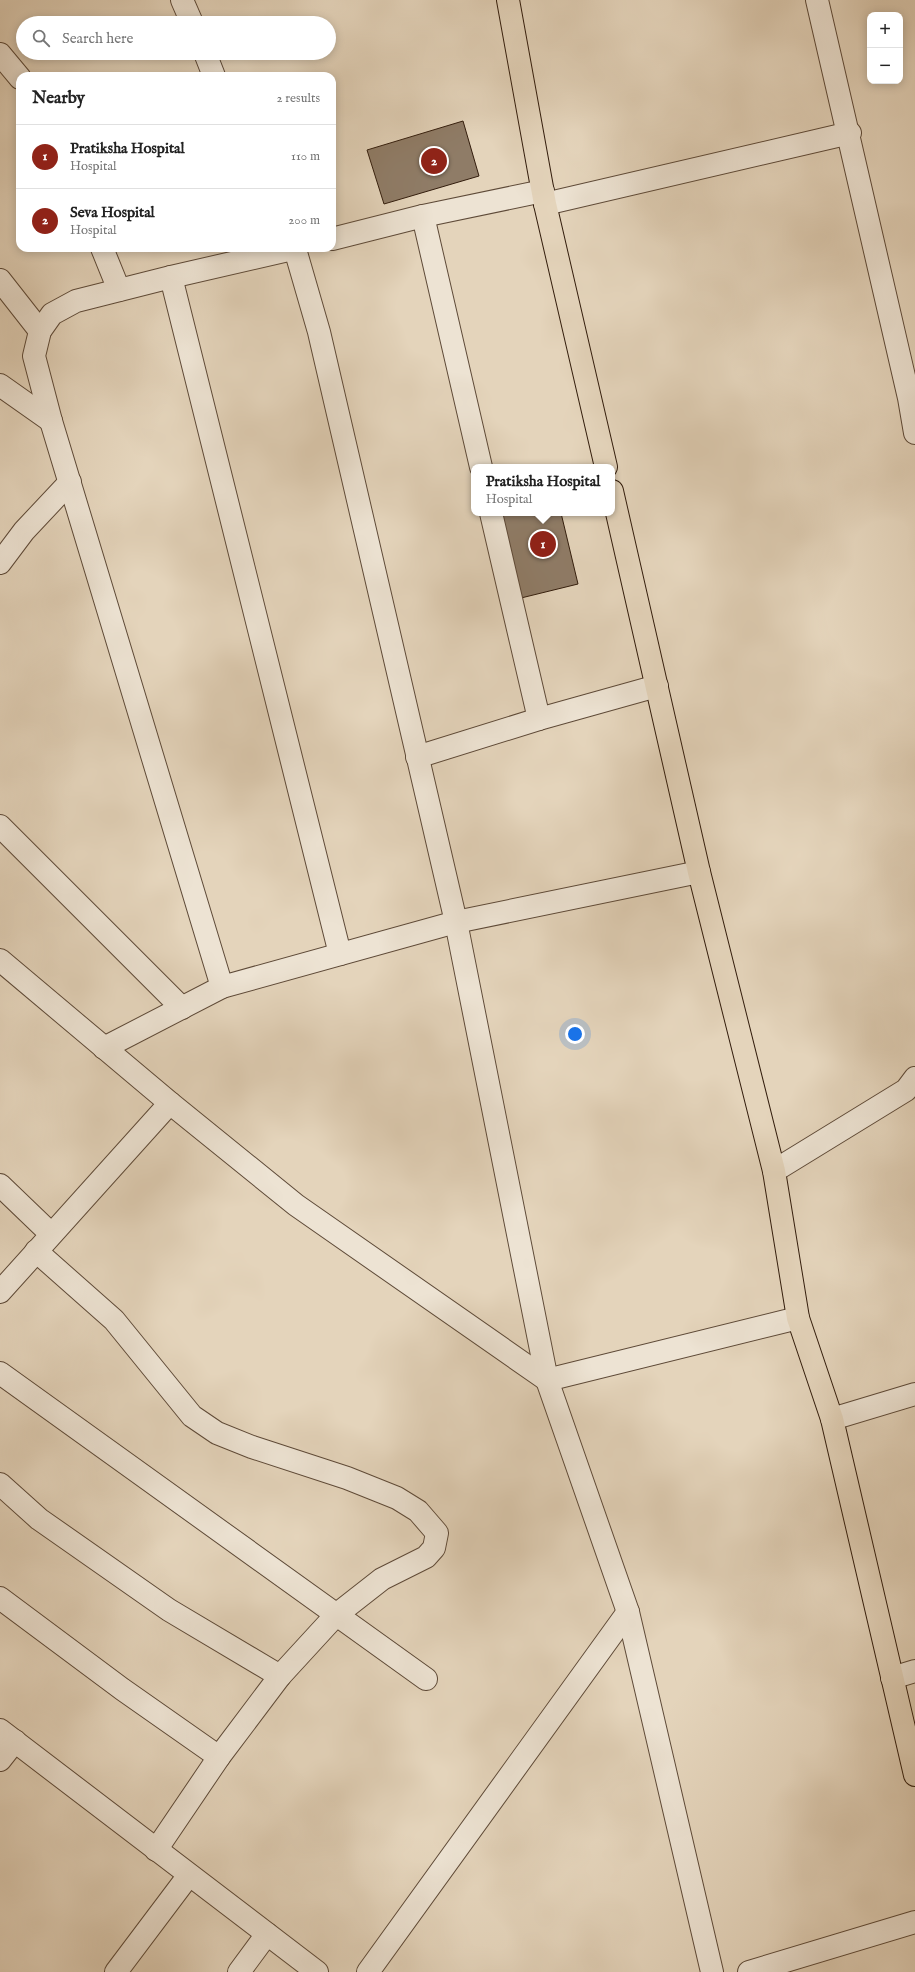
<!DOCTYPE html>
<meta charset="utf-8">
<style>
:root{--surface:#fff;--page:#f6f6f6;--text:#222;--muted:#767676;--line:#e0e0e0;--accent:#8f2418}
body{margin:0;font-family:"IM FELL English",serif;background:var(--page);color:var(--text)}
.controls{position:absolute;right:12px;top:12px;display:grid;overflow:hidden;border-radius:8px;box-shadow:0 2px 10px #0003}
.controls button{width:36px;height:36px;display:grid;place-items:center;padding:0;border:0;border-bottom:1px solid var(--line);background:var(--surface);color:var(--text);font:20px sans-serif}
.you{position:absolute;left:575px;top:1034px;width:14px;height:14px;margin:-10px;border:3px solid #fff;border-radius:50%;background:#1a73e8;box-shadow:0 0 0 6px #1a73e833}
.badge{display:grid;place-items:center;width:26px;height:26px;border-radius:50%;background:var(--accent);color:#fff;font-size:13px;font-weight:700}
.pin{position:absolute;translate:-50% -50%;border:2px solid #fff;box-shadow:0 1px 4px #0006}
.popup{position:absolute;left:471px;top:464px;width:144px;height:52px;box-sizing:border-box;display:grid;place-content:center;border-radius:8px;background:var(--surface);filter:drop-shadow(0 1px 3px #0005);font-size:13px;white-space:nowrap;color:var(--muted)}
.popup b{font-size:15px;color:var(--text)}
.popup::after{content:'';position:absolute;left:50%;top:100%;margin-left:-8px;border:8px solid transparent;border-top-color:var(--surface)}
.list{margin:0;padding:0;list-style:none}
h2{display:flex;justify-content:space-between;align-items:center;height:52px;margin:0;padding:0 16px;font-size:17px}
h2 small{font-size:13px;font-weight:400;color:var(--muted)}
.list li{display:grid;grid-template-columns:26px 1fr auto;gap:12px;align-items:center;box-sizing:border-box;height:64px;padding:0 16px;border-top:1px solid var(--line)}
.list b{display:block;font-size:15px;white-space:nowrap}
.list p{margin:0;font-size:13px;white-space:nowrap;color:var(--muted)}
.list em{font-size:13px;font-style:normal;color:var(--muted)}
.icon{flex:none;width:22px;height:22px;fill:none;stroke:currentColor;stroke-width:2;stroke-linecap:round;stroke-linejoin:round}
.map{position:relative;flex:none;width:915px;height:1972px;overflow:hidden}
.search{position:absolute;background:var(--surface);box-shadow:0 2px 10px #0003;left:16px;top:16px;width:320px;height:44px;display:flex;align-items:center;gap:10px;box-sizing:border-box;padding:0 14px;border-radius:22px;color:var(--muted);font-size:15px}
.panel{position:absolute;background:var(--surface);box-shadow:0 2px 10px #0003;left:16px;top:72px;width:320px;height:180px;border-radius:12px}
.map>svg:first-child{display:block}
</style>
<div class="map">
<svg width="915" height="1972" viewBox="0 0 915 1972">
<rect width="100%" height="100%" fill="#e4d4bb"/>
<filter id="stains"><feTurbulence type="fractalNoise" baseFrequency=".005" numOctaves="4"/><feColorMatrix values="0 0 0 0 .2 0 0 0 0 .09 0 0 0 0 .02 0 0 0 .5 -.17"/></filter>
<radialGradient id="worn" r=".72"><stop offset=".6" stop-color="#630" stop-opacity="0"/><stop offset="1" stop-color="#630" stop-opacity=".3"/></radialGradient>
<!-- building -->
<g fill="#8f7c67" stroke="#321c0c">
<polygon points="463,121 479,176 384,204 367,150"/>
<polygon points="501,513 561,513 578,584 521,598"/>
</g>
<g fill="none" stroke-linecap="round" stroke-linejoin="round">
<defs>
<g id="minor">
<polyline points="182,0 192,23"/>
<polyline points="817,0 909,398 915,433"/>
<polyline points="205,53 214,76"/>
<polyline points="0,54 20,78"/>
<polyline points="545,204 850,133"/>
<polyline points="423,216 481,467"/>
<polyline points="332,239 423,216 543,191"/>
<polyline points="102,248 119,290"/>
<polyline points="297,248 171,277 76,301 52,314 40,331 34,356 51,421 222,987 456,922 699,872"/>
<polyline points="295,249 319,332 456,922 547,1380 628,1612 712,1972"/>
<polyline points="171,277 340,954"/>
<polyline points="0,280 40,331"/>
<polyline points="0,385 51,421"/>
<polyline points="491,513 539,719 657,686"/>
<polyline points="0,563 24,531 70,482"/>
<polyline points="417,757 539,719"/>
<polyline points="0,826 182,1008"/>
<polyline points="0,960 170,1103 296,1205 547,1380 798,1318"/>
<polyline points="104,1048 222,987"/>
<polyline points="774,1171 906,1090 915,1078"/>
<polyline points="0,1185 51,1234"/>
<polyline points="0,1292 170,1103"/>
<polyline points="0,1373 426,1679"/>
<polyline points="832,1419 915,1394"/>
<polyline points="0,1484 39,1519 169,1610 280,1676"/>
<polyline points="0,1598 122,1689 219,1757 280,1676 336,1615 382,1579 426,1557 434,1548 437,1533 418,1511 397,1498 347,1478 252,1447 217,1433 192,1416 114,1320 36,1251"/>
<polyline points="892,1678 915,1671"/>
<polyline points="0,1730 317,1972"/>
<polyline points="0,1760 15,1741"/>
<polyline points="156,1850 219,1757"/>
<polyline points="116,1972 189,1875"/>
<polyline points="239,1972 267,1934"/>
<polyline points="368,1972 628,1612"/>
<polyline points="749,1972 915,1922"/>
</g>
<g id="major">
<polyline points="508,0 545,204 606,467"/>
<polyline points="612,491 699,872 774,1171 798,1318 832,1419 915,1775"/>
</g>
</defs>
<!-- minor casing -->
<use href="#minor" stroke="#5e4a38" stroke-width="24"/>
<!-- major casing -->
<use href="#major" stroke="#321c0c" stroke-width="24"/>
<!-- minor -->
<use href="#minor" stroke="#ede3d3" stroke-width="22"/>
<!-- major -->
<use href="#major" stroke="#e4d4bb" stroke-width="22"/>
</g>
<rect width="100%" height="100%" filter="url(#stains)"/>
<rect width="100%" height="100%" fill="url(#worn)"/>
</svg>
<div class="controls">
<button>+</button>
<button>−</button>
</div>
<div class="you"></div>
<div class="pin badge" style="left:543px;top:544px">1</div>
<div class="popup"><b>Pratiksha Hospital</b>Hospital</div>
<div class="pin badge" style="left:434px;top:161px">2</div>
<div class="search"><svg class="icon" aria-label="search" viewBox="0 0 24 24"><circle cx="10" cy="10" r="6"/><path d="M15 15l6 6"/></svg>Search here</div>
<section class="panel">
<h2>Nearby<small>2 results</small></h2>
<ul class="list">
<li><span class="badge">1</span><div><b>Pratiksha Hospital</b><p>Hospital</p></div><em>110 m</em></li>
<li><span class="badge">2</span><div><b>Seva Hospital</b><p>Hospital</p></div><em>200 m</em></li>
</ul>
</section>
</div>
